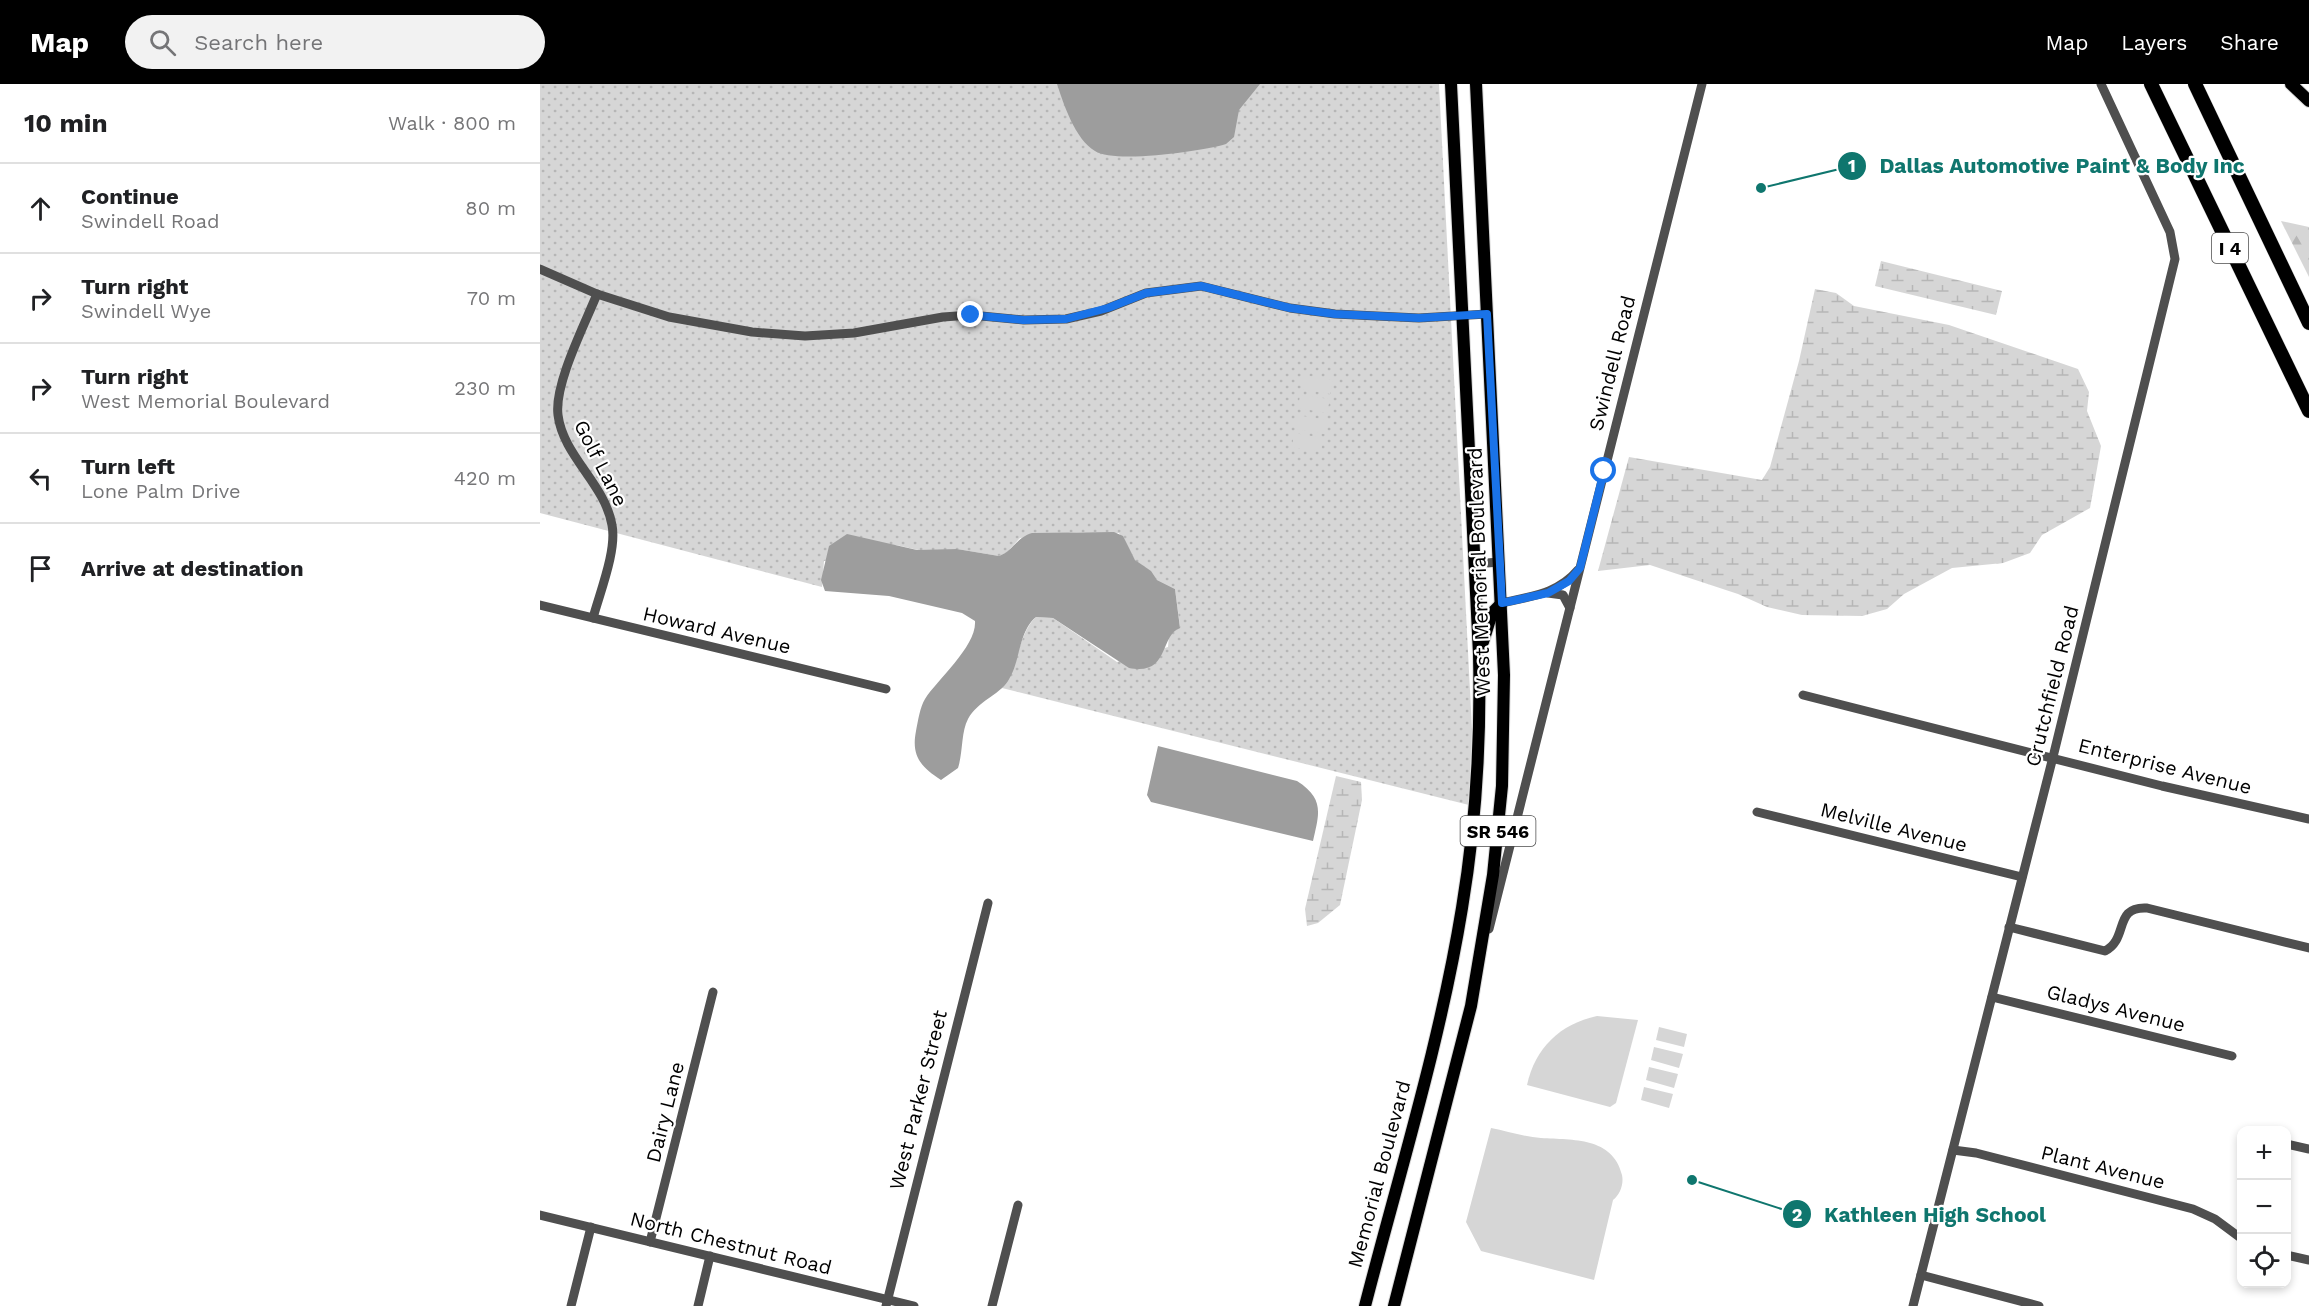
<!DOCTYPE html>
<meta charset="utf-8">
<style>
:root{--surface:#fff;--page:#f2f2f2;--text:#202124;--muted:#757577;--line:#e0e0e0;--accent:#000}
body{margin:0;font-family:"Work Sans",sans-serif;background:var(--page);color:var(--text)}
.controls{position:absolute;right:18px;bottom:18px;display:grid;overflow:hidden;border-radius:12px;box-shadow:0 3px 9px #0003}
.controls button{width:54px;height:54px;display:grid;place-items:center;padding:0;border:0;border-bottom:2px solid var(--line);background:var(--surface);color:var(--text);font:30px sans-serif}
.stop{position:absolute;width:18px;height:18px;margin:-14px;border:4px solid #1a73e8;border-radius:50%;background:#fff}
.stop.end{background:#1a73e8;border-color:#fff;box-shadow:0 2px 6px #0008}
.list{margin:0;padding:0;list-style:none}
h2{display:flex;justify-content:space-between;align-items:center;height:78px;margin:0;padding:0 24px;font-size:26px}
h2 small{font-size:20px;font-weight:400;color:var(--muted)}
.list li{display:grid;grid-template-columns:39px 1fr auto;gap:18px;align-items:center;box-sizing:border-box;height:90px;padding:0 24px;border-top:2px solid var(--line)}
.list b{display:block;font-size:22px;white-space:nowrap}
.list p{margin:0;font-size:20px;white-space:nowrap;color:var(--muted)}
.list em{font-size:20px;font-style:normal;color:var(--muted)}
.icon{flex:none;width:33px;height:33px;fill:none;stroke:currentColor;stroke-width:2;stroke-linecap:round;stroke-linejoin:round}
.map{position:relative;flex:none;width:1769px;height:1222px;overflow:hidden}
header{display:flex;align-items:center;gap:36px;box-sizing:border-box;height:84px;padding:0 30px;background:var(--accent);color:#fff}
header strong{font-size:28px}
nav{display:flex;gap:33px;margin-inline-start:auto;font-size:21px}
.search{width:420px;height:54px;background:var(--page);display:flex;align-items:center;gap:15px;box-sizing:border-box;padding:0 21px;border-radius:33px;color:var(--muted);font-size:22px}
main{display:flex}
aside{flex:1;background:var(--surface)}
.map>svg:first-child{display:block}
</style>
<header>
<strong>Map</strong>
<div class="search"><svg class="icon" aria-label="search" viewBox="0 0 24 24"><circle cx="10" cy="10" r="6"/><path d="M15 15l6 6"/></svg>Search here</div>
<nav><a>Map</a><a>Layers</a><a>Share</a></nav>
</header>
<main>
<aside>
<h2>10 min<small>Walk · 800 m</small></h2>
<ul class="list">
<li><svg class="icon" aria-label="ahead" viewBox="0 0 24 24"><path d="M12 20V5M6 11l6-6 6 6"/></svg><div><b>Continue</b><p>Swindell Road</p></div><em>80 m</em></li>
<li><svg class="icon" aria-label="right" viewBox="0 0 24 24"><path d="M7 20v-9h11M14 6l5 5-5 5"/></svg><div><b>Turn right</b><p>Swindell Wye</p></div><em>70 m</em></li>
<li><svg class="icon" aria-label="right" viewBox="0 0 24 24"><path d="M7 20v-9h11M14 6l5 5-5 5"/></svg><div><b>Turn right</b><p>West Memorial Boulevard</p></div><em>230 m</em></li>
<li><svg class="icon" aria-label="left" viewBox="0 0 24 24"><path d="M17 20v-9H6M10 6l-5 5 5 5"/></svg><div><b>Turn left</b><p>Lone Palm Drive</p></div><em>420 m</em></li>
<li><svg class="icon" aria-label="arrive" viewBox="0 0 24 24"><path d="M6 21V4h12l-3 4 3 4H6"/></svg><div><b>Arrive at destination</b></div></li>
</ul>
</aside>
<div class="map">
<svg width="1769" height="1222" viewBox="0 0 1769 1222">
<defs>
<pattern id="grass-dots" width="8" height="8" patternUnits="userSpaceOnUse" patternTransform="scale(1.5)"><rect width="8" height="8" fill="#d6d6d6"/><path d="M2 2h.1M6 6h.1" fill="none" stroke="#b6b6b6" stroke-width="1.8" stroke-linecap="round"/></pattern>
<pattern id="forest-firs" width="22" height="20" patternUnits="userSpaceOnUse" patternTransform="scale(1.5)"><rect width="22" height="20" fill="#d6d6d6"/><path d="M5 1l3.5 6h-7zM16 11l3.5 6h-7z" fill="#b6b6b6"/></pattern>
<pattern id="wetland-marsh" width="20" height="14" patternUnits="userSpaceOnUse" patternTransform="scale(1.5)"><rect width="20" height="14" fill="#d6d6d6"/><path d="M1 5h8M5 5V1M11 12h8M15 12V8" fill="none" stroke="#b6b6b6"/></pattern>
</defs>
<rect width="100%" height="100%" fill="#fff"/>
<!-- grass -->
<path fill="url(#grass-dots)" d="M 0,0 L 899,0 L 932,646 L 929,721 L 462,604 C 478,583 479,548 496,533 L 513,534 L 577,578 L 628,563 L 629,551 L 640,543 L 635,505 L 617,496 L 595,476 L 579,449 L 537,448 L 480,454 L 465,470 L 459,472 L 417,465 L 387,468 L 356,461 L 284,477 L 282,503 L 0,429 Z"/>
<!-- forest -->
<polygon fill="url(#forest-firs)" points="1741,137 1769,143 1769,193"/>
<!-- wetland -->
<g fill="url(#wetland-marsh)">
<polygon points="1341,177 1462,207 1456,231 1335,202"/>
<polygon points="1275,205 1296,209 1314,222 1409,241 1538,285 1549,308 1547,327 1561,362 1550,424 1502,451 1490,469 1463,479 1412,484 1364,510 1347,525 1322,532 1262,531 1227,523 1198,510 1110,481 1058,487 1089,373 1222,396 1230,383 1259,277"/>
<polygon points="796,692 821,698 822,716 800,821 778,839 767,842 765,825"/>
</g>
<!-- garden -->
<g fill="#d6d6d6">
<polygon points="763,291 793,296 790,310 761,305"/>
<polygon points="760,311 790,315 787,329 758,324"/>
<polygon points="757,331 786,336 784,350 755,345"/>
<polygon points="754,349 783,354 781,368 752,363"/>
<path d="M 1057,932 L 1098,936 L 1076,1019 L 1070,1023 L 987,1001 C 995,964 1020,940 1057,932 Z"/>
<polygon points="1119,943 1147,950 1144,963 1116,956"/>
<polygon points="1114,963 1143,970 1139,984 1111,976"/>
<polygon points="1109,983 1138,990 1134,1004 1106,996"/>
<polygon points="1104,1003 1133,1010 1129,1024 1101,1016"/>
<path d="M 951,1044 C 967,1047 985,1053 1001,1054 C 1033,1056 1073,1053 1082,1091 C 1084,1100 1080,1111 1073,1116 L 1054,1196 L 941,1167 L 926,1138 Z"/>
</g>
<!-- water -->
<g fill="#9d9d9d">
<path d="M 517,0 L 720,0 L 699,26 L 694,53 L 686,60 C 664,67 574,80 555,67 C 535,55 524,21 517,0 Z"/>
<path d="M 574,448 L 583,452 L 595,476 L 611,487 L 617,496 L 635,505 L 640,544 C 619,552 630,592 589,584 L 513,534 L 496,533 C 478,548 481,577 468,597 C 459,611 438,617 428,635 C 421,648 423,669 418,684 L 401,696 C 381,683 371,672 376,647 C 378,637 380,623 385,615 C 397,596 437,562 435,537 L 422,529 L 349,512 L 285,507 L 281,496 L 289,462 L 307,450 L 377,466 L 417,465 L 459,472 C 472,468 477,453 492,449 Z"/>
<path d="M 618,662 L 757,697 C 785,715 779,730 773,757 L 611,718 L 607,711 Z"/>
</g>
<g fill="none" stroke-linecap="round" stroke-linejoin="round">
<defs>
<g id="major">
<polyline points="1751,0 1769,17"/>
<polyline points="943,558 952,529 962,519"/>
<path d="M 825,1222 C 859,1090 900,959 922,824 C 936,740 941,655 939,570 L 911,0"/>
<polyline points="854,1222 931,922 953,791 962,702 964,591 936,0"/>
</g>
<g id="highway">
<polyline points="1611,0 1769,327"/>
<polyline points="1655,0 1769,239"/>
</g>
</defs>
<!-- major casing -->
<use href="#major" stroke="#dbdbdb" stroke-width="14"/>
<!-- highway casing -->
<use href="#highway" stroke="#dbdbdb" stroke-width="15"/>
<!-- minor -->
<g stroke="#4f4f4f" stroke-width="9">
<polyline points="0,185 57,210 129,233 212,248 265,252 314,249 403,233 431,231 484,236 526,235 561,227 606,209 661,202 750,224 795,230 879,234 947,230"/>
<polyline points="935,480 959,478"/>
<polyline points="1008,509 1023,511 1030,524"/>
<path d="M 962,519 C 991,512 1018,510 1038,486"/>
<polyline points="0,521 346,605"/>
<path d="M 53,534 C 60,508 77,466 72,441 C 65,400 23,372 18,331 C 14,300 45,240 57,210"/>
<polyline points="1263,611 1622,702 1769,735"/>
<polyline points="1217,728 1482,793"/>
<path d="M 1469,843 L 1565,867 C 1589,855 1573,822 1607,824 L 1769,864"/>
<polyline points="949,845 1162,0"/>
<polyline points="1452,913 1692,972"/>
<polyline points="1746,1060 1769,1065"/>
<polyline points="1413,1066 1436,1069 1653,1125 1675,1135 1702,1155"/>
<polyline points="0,1131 374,1222"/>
<polyline points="110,1158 173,908"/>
<polyline points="1746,1171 1769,1176"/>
<polyline points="1381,1191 1499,1222"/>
<polyline points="31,1222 51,1143"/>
<polyline points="158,1222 170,1172"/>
<polyline points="346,1222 448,819"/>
<polyline points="452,1222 478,1121"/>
<polyline points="1373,1222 1513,673 1635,175 1630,148 1561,0"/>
</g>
<!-- major -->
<use href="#major" stroke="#000" stroke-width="12"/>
<!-- highway -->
<use href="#highway" stroke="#000" stroke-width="14"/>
</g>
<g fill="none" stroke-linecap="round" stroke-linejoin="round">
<!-- route -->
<polyline stroke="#1a73e8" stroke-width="8" points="431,231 483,236 526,235 568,224 606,209 661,202 750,224 795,230 879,234 947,230 962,519 1008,509 1029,497 1040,484 1064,387"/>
</g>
<g text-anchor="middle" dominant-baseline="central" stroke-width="4.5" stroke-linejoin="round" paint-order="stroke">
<!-- shield labels -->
<g fill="#fff" stroke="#4c4c4c" stroke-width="1.5">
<rect x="1672" y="149" width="36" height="30" rx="4.5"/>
<rect x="920.5" y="732" width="75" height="30" rx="4.5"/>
</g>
<g font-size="18" font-weight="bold" fill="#000">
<text x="1690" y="164">I 4</text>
<text x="958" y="747">SR 546</text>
</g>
<!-- street labels -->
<g font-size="20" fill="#000" stroke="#fff">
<text transform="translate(1072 279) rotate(-76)">Swindell Road</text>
<text transform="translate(61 379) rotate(63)">Golf Lane</text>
<text transform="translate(939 488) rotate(-92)">West Memorial Boulevard</text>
<text transform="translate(177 546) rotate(13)">Howard Avenue</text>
<text transform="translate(1512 602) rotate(-76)">Crutchfield Road</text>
<text transform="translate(1625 682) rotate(14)">Enterprise Avenue</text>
<text transform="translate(1354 743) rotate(14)">Melville Avenue</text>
<text transform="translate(1576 924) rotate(14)">Gladys Avenue</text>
<text transform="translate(378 1016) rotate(-76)">West Parker Street</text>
<text transform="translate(125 1028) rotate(-76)">Dairy Lane</text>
<text transform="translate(1563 1083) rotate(14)">Plant Avenue</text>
<text transform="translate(839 1090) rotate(-75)">Memorial Boulevard</text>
<text transform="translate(191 1159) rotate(14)">North Chestnut Road</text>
</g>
</g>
<!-- callouts -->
<path fill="none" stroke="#0f766e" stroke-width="2" d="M1221 104L1312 82M1152 1096L1257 1130"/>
<g fill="#0f766e" stroke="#fff" stroke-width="2">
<circle cx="1221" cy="104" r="6"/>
<circle cx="1152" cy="1096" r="6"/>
<circle cx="1312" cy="82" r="15"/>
<circle cx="1257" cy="1130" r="15"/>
</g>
<g font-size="18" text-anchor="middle" font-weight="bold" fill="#fff">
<text x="1312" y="88">1</text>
<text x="1257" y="1137">2</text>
</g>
<g font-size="21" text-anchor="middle" font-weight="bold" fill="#0f766e" stroke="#fff" stroke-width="4.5" stroke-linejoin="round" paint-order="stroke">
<text x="1522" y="89">Dallas Automotive Paint &amp; Body Inc</text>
<text x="1395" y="1138">Kathleen High School</text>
</g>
</svg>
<div class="controls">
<button>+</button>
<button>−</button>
<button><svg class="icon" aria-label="locate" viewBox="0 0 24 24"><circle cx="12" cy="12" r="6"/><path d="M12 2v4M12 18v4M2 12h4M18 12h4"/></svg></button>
</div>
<div class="stop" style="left:1064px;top:387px"></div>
<div class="stop end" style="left:431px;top:231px"></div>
</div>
</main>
